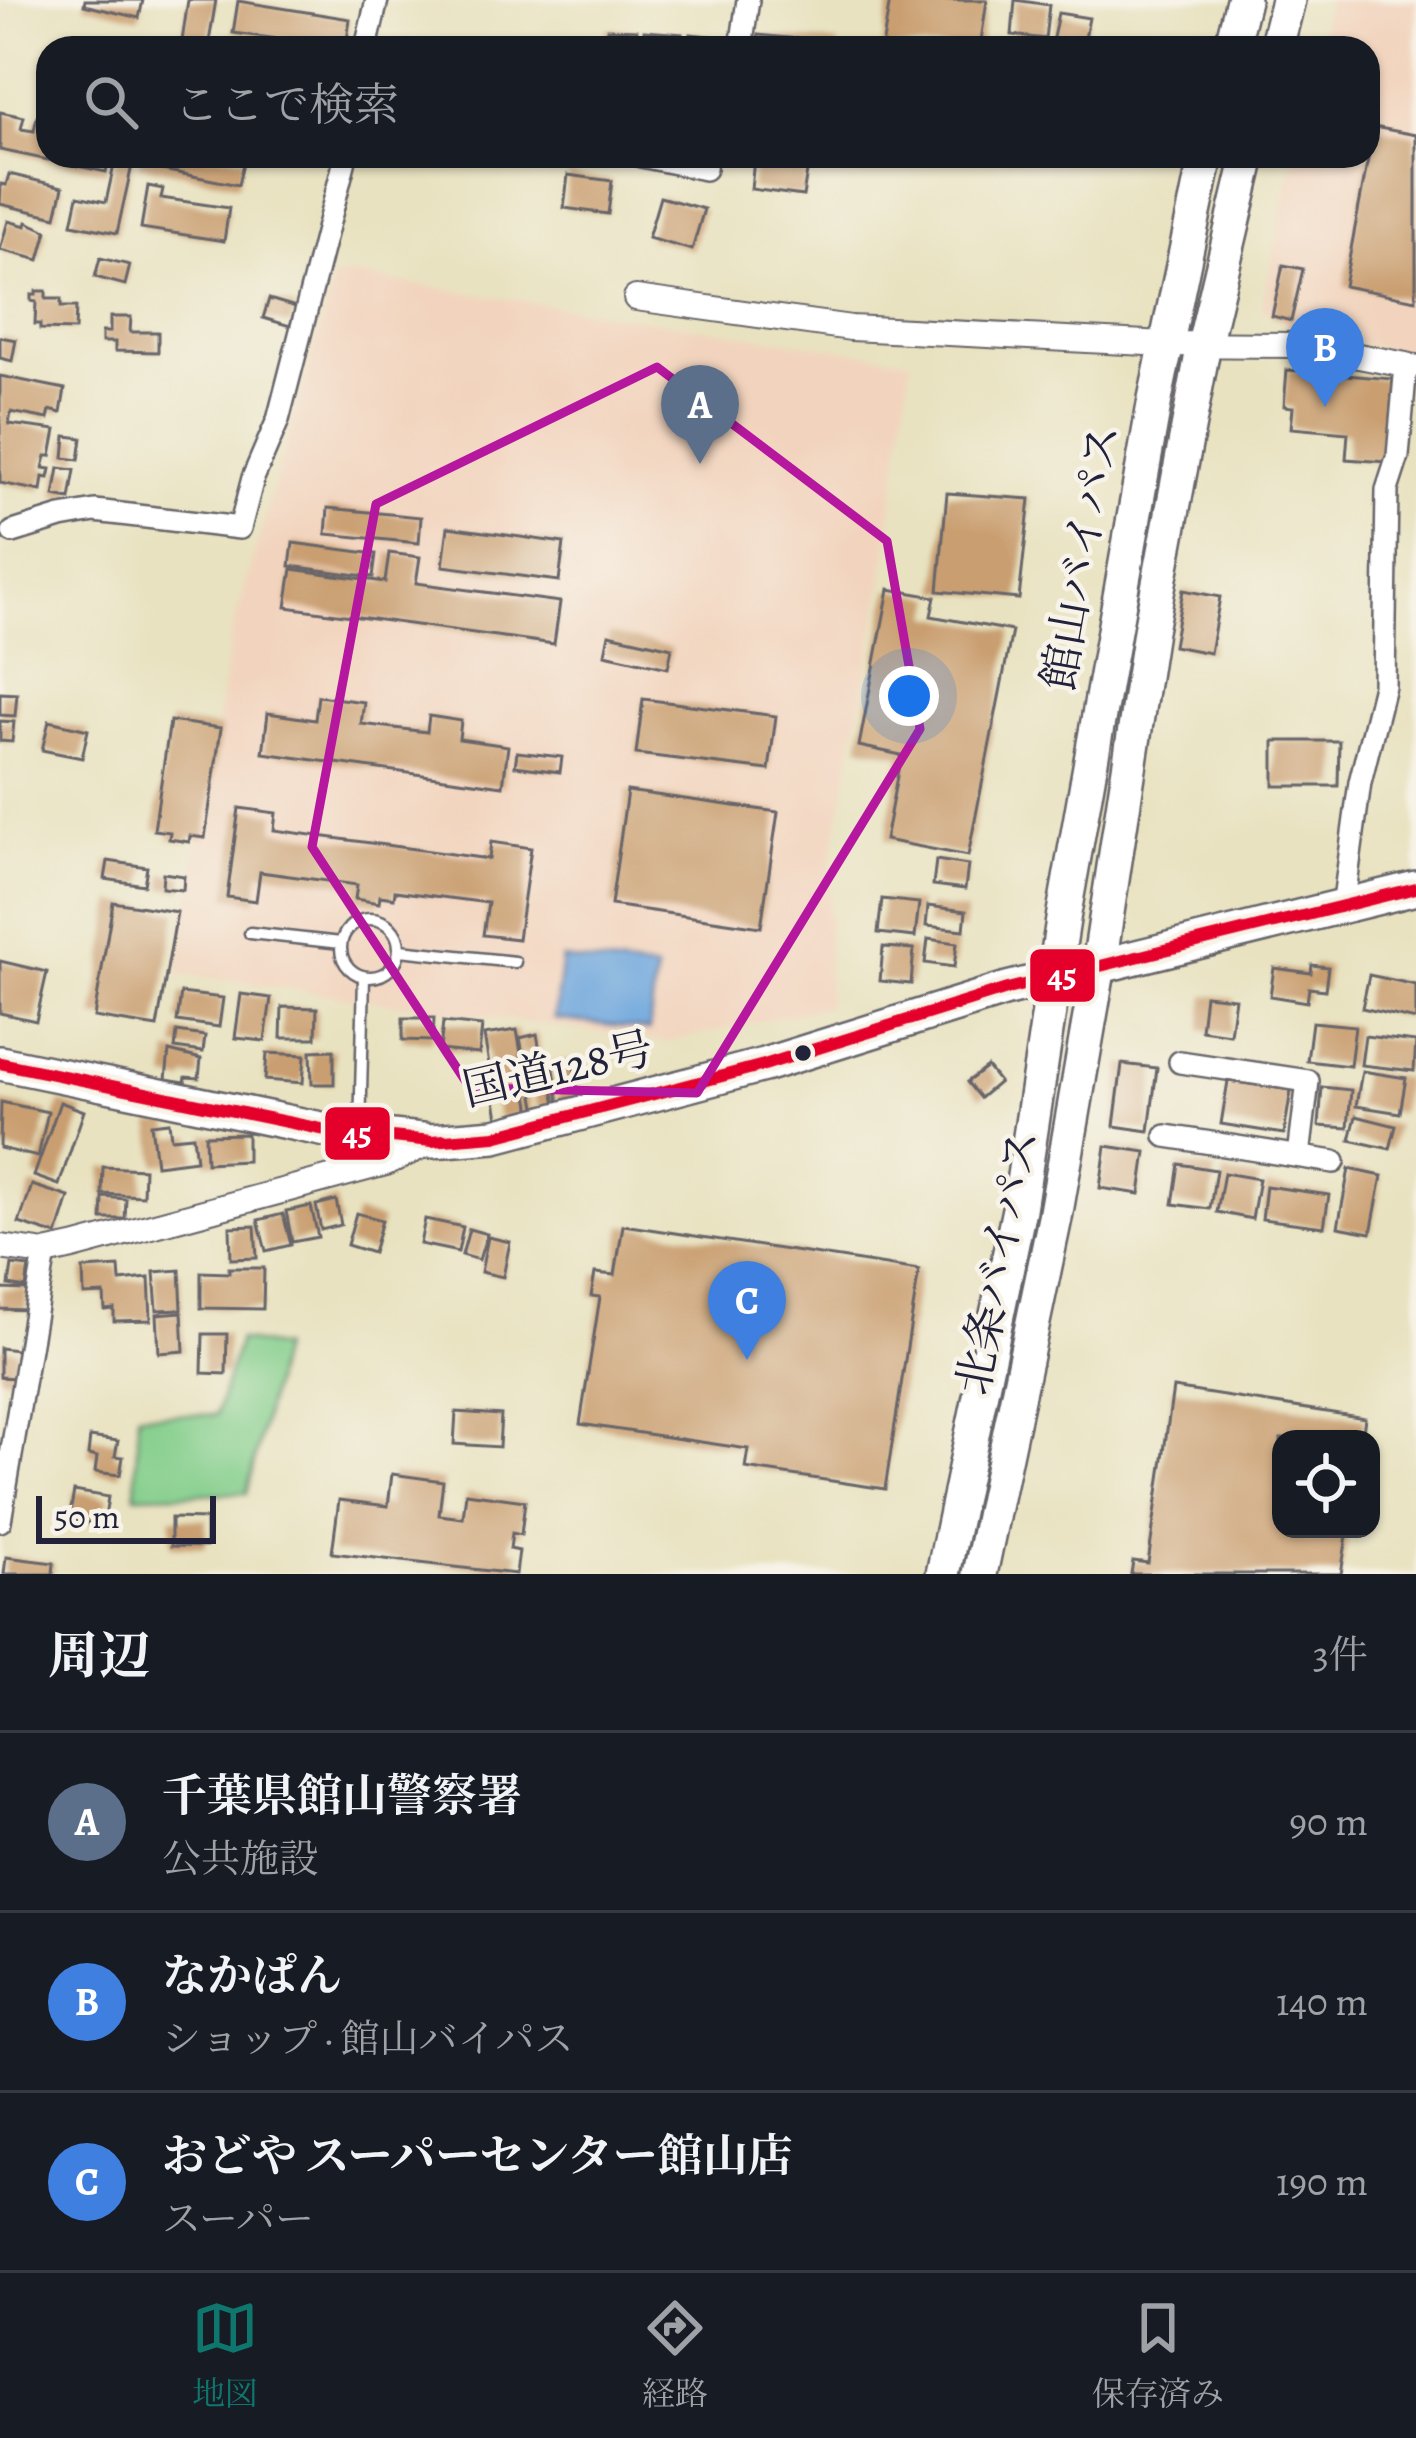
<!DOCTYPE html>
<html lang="ja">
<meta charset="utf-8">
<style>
:root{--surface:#171b24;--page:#242831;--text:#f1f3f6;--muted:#9ea1a6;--line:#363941;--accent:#0f766e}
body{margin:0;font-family:Alegreya,"Noto Serif JP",serif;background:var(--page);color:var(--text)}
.controls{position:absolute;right:36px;bottom:36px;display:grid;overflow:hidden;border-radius:24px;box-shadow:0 3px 9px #0004}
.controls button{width:108px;height:108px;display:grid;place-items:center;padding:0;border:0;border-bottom:3px solid var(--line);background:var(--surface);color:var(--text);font:60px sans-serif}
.scale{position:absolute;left:36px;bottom:30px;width:180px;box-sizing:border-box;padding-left:12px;border:6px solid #22223b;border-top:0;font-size:33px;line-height:42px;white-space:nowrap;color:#22223b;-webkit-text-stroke:9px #f7f3e8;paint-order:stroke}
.you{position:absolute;left:909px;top:696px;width:42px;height:42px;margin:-30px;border:9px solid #fff;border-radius:50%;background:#1a73e8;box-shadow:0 0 0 18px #1a73e833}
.badge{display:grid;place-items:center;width:78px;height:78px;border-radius:50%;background:var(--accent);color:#fff;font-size:39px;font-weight:700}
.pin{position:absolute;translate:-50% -99px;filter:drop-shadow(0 3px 6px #0008)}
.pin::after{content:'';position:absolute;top:63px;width:42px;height:36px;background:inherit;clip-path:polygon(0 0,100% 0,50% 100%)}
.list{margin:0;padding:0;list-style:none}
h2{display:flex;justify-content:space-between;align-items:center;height:156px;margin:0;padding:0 48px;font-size:51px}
h2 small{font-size:39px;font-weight:400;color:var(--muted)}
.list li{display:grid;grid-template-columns:78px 1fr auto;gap:36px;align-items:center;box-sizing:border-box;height:180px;padding:0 48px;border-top:3px solid var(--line)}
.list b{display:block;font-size:45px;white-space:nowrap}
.list p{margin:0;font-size:39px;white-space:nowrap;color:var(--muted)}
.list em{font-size:39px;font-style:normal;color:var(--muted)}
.icon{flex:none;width:66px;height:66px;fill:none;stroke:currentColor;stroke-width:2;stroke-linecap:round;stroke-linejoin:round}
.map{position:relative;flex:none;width:1416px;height:1574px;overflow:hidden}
.search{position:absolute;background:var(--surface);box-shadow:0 3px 9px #0004;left:36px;right:36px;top:36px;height:132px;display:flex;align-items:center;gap:30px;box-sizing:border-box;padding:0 42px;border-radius:36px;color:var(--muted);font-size:45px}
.sheet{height:696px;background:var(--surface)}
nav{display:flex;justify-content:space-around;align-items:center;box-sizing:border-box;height:168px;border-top:3px solid var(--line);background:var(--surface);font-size:33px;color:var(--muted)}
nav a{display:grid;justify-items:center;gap:6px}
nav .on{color:var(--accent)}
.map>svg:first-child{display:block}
</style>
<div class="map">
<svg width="1416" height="1574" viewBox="0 0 1416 1574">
<rect width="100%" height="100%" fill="#f7f3e8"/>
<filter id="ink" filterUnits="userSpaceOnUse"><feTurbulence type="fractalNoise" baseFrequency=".00833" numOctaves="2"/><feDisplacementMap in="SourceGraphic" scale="24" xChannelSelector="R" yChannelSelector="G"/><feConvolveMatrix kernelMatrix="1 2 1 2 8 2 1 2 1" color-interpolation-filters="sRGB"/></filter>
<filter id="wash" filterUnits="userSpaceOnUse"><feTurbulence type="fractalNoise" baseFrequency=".004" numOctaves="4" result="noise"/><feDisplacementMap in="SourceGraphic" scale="48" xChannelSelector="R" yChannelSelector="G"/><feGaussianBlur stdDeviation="2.7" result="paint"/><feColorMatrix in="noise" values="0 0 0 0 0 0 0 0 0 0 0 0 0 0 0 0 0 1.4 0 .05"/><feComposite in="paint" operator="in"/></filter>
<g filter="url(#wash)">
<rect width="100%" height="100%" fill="#e8e2c0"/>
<!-- built -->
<g fill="#f2d4be">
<polygon points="1328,0 1416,0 1416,357 1294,329 1262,308 1294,156 1368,156 1368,48 1317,48"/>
<polygon points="351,275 911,360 880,604 830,867 827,1006 667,1042 177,973 231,635 334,278"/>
</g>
<!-- green -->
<polygon fill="#83ce8b" stroke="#527863" stroke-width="3" points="239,1340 280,1348 247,1493 135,1495 138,1414 216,1415"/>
<!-- water -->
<polygon fill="#6da6dd" stroke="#48648c" stroke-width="3" points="562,959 656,970 649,1030 554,1019"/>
<g id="blocks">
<!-- building -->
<g fill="#c99e70">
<polygon points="85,0 143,0 139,18 84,5"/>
<polygon points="188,0 216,0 208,48 181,48"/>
<polygon points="890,0 987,0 980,48 882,48"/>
<polygon points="1015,0 1049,5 1045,39 1012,35"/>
<polygon points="238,1 350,19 346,48 233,33"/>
<polygon points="1058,13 1089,18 1083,48 1051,48"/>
<polygon points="607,29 637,30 637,48 606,48"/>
<polygon points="644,31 682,34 681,48 643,48"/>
<polygon points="691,34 728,38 726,48 690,48"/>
<polygon points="758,35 839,43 838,48 757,48"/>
<polygon points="0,112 24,117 21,129 34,131 37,117 48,119 48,156 109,156 106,172 0,150"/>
<polygon points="1374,127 1416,135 1416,300 1344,286"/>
<polygon points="116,156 134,156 117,233 72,224 78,196 106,202"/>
<polygon points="140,156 229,156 244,159 238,185 138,165"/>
<polygon points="754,159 808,165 803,196 751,189"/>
<polygon points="9,174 63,187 56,217 0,204 1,184 6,185"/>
<polygon points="568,175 612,181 608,214 564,208"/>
<polygon points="148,186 163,189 161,198 229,208 224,241 141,228"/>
<polygon points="660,197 704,209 692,250 648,238"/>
<polygon points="8,221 26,226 27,222 47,231 39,260 0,250"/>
<polygon points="100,258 130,265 125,285 95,277"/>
<polygon points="1283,265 1303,269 1291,321 1272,316"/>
<polygon points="36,291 46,291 46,299 61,299 61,307 76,307 75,330 40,329 40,324 35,324 36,302 31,301 31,295 36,295"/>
<polygon points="269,299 296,307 290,326 263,318"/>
<polygon points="110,317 131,317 130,332 158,332 158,352 115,351 115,342 102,342 102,332 110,332"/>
<polygon points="0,337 16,340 12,361 0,358"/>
<polygon points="1287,370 1393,379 1387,462 1346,459 1348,433 1291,428 1293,407 1284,406"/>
<polygon points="0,376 65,389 61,413 50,410 48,419 11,412 9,424 56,430 51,456 46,456 43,468 51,469 49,478 43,477 41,491 0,483"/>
<polygon points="66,436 82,438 79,460 64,458"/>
<polygon points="59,468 75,470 70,499 54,496"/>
<polygon points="947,493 1030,499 1019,599 938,591"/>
<polygon points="328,508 421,517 419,543 326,534"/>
<polygon points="448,527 564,543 559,581 443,566"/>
<polygon points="293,543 376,554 373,577 290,566"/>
<polygon points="389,553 420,557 416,583 560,602 554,644 286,607 292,569 385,582"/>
<polygon points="889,589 935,597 931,616 1012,631 968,856 885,840 901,755 859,746"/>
<polygon points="1183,590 1220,597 1210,653 1173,646"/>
<polygon points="609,634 672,648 668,668 605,654"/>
<polygon points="0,693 17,694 15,716 0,715"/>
<polygon points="318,696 364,702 361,724 427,732 429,716 461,721 459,739 508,746 503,786 263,753 268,713 315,720"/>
<polygon points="643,699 776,716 769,770 636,754"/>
<polygon points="0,721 14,722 12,742 0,741"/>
<polygon points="49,721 88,730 82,758 42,750"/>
<polygon points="170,721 221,728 205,838 190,836 189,842 169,839 170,832 154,830"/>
<polygon points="1274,741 1339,741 1338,786 1274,786"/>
<polygon points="517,752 562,757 560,772 515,766"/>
<polygon points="627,791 778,812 761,927 611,905"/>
<polygon points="239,808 276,813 274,830 489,859 491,842 531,848 518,939 483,935 488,903 395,891 394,898 380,896 379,903 355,899 357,885 260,872 256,901 227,897"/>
<polygon points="936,860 968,865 965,889 933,885"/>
<polygon points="108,861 147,867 144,885 105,879"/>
<polygon points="163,873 184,876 183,890 162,888"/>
<polygon points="882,899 919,903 915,937 878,933"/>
<polygon points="113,902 177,912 157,1027 94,1017"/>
<polygon points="928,906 966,911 964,930 926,926"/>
<polygon points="928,939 957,943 954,967 925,963"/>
<polygon points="883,947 914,949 911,984 880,981"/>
<polygon points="0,961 47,972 36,1021 0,1013"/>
<polygon points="1312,965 1328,967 1325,990 1309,988 1307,1002 1270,996 1274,968 1311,973"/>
<polygon points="1369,975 1416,985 1416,1020 1362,1008"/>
<polygon points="181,993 223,998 219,1027 177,1021"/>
<polygon points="241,994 271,998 265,1041 235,1038"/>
<polygon points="1205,995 1235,998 1230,1034 1201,1030"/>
<polygon points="282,1007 317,1008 316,1038 281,1038"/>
<polygon points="403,1018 434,1018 433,1041 403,1040"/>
<polygon points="443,1022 482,1026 479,1054 440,1050"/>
<polygon points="1312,1022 1355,1026 1350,1066 1307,1061"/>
<polygon points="517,1030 531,1112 498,1118 484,1035"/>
<polygon points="177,1032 205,1036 203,1052 175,1048"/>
<polygon points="537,1034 540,1051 523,1054 520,1038"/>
<polygon points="1365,1036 1416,1042 1414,1071 1361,1065"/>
<polygon points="334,1050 334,1084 312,1084 311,1051"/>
<polygon points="169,1051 201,1059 199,1078 186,1077 185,1082 166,1079"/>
<polygon points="267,1053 305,1055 303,1083 265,1080"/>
<polygon points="573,1060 579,1099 559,1102 553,1063"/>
<polygon points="548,1063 556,1104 536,1107 529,1067"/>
<polygon points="1122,1064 1157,1068 1149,1131 1114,1126"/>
<polygon points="987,1067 999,1082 980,1098 967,1082"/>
<polygon points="1362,1071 1406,1078 1400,1113 1356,1106"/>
<polygon points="1228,1081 1291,1090 1284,1134 1221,1124"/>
<polygon points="1322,1087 1351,1090 1348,1128 1319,1126"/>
<polygon points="1,1102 48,1112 38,1157 0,1148"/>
<polygon points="60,1102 84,1111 59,1185 34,1176"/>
<polygon points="1356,1116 1396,1126 1390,1149 1350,1140"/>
<polygon points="169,1122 171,1138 193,1136 196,1160 156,1165 151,1124"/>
<polygon points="247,1134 247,1161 206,1163 205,1135"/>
<polygon points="1106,1146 1146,1152 1140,1194 1100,1188"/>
<polygon points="1179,1164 1216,1170 1210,1209 1173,1204"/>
<polygon points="103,1167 144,1169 143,1196 102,1194"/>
<polygon points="1349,1169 1382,1176 1371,1233 1338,1227"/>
<polygon points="1224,1173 1259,1179 1252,1219 1217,1212"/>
<polygon points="32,1185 69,1197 57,1235 19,1223"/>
<polygon points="1266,1186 1329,1195 1324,1227 1262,1219"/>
<polygon points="103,1197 126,1199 125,1219 102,1219"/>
<polygon points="336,1200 341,1225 321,1230 316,1205"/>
<polygon points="311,1206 318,1237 292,1242 286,1211"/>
<polygon points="356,1213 382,1220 373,1253 347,1245"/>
<polygon points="283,1214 291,1245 266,1251 258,1220"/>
<polygon points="425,1219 463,1227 458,1252 420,1244"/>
<polygon points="623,1225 919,1270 885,1489 745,1468 748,1449 580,1424 600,1297 591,1296 595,1273 615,1275"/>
<polygon points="255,1226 257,1258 231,1259 230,1227"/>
<polygon points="469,1229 487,1234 479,1260 462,1255"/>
<polygon points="488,1237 510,1242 503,1277 481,1272"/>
<polygon points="12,1265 29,1267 26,1288 9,1285"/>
<polygon points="119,1267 120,1281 149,1278 151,1320 114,1321 114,1309 105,1310 104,1294 84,1295 83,1269"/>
<polygon points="229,1268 264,1268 263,1309 201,1308 201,1272 229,1273"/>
<polygon points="180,1270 182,1309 157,1310 154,1272"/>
<polygon points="1,1289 27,1290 26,1310 0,1309"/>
<polygon points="182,1312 184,1351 159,1353 157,1314"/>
<polygon points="203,1334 227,1334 226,1374 202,1373"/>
<polygon points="0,1348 17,1350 15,1378 0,1377"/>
<polygon points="1173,1388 1365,1418 1362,1439 1281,1439 1281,1529 1348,1529 1341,1574 1131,1574 1133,1561 1148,1563"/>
<polygon points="456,1412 501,1415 499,1447 454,1444"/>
<polygon points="90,1437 118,1441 115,1456 123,1457 120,1475 95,1472 97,1457 88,1455"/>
<polygon points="392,1474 443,1481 439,1515 463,1518 466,1493 525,1501 521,1535 512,1533 510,1549 519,1551 516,1574 332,1553 339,1500 388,1506"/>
<polygon points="74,1491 108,1497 104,1525 69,1520"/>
<polygon points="171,1518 206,1519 206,1547 171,1546"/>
<polygon points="6,1557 54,1563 53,1574 4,1574"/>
</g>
</g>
</g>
<g filter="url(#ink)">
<use href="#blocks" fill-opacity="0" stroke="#67656a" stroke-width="3"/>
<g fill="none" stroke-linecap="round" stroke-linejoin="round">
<defs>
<g id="service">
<circle cx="370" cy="948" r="29"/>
<polyline points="250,933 341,943"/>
<polyline points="400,950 515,962"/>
<polyline points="360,1132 364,977"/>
</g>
<g id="minor">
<polyline points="366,48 377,0"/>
<polyline points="741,48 748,0"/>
<polyline points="641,156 705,169 706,156"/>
<polyline points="13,532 61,517 95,511 240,528 253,478 278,420 346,156"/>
<polyline points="1343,907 1360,782 1384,686 1387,490 1398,456 1406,365 1416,366"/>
<polyline points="1180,1062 1308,1081 1299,1156"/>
<polyline points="1166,1136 1334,1162"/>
<polyline points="0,1521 45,1253"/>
</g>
<g id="tertiary">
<polyline points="636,298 851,328 1166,344 1300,345 1406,365"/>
<polyline points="0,1247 45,1253 73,1247 386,1163 431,1142"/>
</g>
<g id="trunk">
<polyline points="1231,48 1243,0"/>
<polyline points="1276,48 1288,0"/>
<polyline points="0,1063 331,1131 432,1141 495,1136 764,1065 1007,989 1416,888"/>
<polyline points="943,1574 1019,1209 1064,913 1155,399 1206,156"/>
<polyline points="980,1574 1055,1218 1099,965 1150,631 1203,349 1249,156"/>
</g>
</defs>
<!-- service casing -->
<use href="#service" stroke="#67656a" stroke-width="15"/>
<!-- minor casing -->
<use href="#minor" stroke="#67656a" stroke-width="26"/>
<!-- tertiary casing -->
<use href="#tertiary" stroke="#67656a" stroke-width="28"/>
<!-- trunk casing -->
<use href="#trunk" stroke="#67656a" stroke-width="38"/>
<!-- service -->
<use href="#service" stroke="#fff" stroke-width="10"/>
<!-- minor -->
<use href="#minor" stroke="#fff" stroke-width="21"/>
<!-- tertiary -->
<use href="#tertiary" stroke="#fff" stroke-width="24"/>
<!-- trunk -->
<use href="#trunk" stroke="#fff" stroke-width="33"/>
<defs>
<polyline id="bus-1" points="0,1063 331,1131 432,1141 495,1136 764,1065 1007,989 1416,888"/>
</defs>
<!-- bus-1 casing -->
<use href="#bus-1" stroke="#f7f3e8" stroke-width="21"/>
<!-- bus-1 -->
<use href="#bus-1" stroke="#e4002b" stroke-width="12"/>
</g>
</g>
<!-- marked area -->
<path fill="none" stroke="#b5179e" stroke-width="9" stroke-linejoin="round" d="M 657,367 L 887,541 L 920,729 L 697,1093 L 470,1088 L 312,847 L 376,504 Z"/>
<!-- markers -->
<circle fill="#22223b" stroke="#f7f3e8" stroke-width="4.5" cx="803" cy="1053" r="10"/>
<g text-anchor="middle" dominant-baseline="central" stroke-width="9" stroke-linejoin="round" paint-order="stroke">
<!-- street labels -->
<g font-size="45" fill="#22223b" stroke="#f7f3e8">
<text transform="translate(1081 557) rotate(-80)">館山バイパス</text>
<text transform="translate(558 1069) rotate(-13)">国道128号</text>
<text transform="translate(998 1262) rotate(-79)">北条バイパス</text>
</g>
</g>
<g stroke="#f7f3e8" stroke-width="4.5">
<rect x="1028" y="947" width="69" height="57" rx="12" fill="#e4002b"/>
<rect x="323" y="1105" width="69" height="57" rx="12" fill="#e4002b"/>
</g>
<g font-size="33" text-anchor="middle" font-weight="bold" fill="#fff">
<text x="1062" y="987">45</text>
<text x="357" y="1145">45</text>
</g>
</svg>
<div class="controls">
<button><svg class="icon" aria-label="locate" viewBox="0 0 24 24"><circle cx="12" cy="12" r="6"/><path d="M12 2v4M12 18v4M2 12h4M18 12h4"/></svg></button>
</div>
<div class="scale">50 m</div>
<div class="you"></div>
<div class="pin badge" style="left:700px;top:464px;background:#5c6f8a">A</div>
<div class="pin badge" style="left:1325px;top:407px;background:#3f7fe0">B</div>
<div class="pin badge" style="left:747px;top:1360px;background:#3f7fe0">C</div>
<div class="search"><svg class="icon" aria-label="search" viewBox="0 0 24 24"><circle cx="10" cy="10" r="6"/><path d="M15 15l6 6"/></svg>ここで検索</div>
</div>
<section class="sheet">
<h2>周辺<small>3件</small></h2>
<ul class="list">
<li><span class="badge" style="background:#5c6f8a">A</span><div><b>千葉県館山警察署</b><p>公共施設</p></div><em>90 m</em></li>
<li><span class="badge" style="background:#3f7fe0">B</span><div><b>なかぱん</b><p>ショップ · 館山バイパス</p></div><em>140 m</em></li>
<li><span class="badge" style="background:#3f7fe0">C</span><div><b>おどや スーパーセンター館山店</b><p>スーパー</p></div><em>190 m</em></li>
</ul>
</section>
<nav>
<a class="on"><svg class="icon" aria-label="map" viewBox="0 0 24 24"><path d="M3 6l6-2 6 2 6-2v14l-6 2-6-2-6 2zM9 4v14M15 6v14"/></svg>地図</a>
<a><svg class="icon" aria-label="directions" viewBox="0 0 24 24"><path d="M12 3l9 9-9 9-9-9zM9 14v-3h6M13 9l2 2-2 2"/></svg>経路</a>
<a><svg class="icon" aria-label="saved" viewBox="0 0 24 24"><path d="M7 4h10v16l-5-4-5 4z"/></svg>保存済み</a>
</nav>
